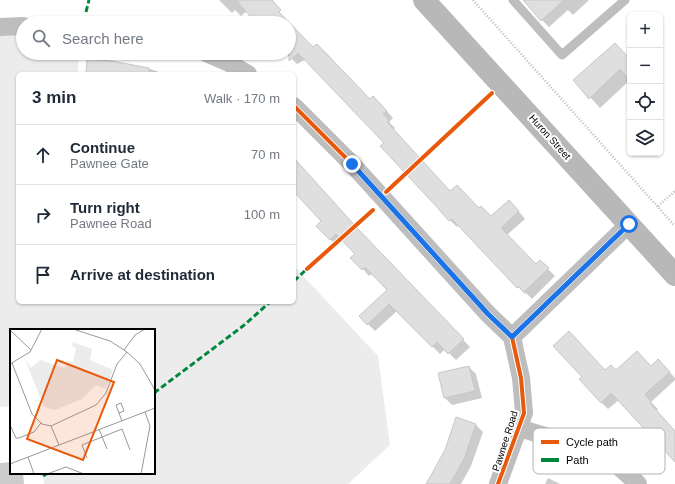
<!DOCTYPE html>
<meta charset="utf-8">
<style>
:root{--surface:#fff;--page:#f2f2f3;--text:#1f2937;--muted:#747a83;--line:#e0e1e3}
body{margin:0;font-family:Helvetica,sans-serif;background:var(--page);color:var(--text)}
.controls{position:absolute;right:12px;top:12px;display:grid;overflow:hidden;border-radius:6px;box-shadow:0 1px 3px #0004}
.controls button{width:36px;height:36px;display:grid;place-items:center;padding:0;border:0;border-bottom:1px solid var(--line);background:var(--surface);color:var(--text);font:20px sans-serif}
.stop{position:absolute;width:12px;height:12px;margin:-9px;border:3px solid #1a73e8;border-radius:50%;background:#fff}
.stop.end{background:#1a73e8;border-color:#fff;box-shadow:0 1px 4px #0008}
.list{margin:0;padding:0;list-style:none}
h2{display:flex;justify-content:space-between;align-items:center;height:52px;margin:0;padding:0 16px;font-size:17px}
h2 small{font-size:13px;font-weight:400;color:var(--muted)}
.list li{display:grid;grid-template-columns:26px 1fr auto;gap:12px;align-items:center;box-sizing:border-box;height:60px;padding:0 16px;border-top:1px solid var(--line)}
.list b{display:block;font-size:15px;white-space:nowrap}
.list p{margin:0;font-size:13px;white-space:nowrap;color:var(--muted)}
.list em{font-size:13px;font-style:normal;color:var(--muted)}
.icon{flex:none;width:22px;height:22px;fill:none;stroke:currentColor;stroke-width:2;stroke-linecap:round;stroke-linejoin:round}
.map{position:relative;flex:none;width:675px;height:484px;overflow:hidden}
.search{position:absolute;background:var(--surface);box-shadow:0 1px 3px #0004;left:16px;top:16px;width:280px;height:44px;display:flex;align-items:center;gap:10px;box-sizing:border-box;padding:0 14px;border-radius:22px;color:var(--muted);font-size:15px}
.panel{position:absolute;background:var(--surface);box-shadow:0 1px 3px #0004;left:16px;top:72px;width:280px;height:232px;border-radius:6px}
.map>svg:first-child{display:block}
</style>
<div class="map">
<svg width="675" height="484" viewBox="0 0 675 484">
<rect width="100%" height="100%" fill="#fff"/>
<!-- green -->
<polygon fill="#ececec" points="23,34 23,53 79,53 78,74 18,74 18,302 294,302 294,266 378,356 390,445 348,484 44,484 43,473 154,473 154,330 11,330 11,406 0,407 0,35"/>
<!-- shadow -->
<g fill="#0003">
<polygon points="219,0 262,0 289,23 258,23 247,11 241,16 235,10 232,13"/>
<polygon points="529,0 589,0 573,15 568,10 549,27 542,20"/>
<polygon points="289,41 313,48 317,45 328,55 370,100 380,104 393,118 389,122 395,128 393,130 451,192 491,217 516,208 525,219 507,235 536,265 540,261 555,276 532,299 526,293 525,294 459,225 457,227 450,220 385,143 305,60 297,64 286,53 289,53"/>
<polygon points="630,60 630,80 600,108 575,80"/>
<polygon points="147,68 165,74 87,74"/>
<polygon points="294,159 366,238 470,347 456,360 445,349 440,354 397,311 375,331 360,316 388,290 373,273 369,276 363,269 356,254 343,240 337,246 330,239 323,221 294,190"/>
<polygon points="469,367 476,374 482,398 452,405 445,398"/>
<polygon points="651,367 665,367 675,378 675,380 651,402 658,409 656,411 675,432 675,461 619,400 608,409 601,402 605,371"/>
<polygon points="476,425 483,432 471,466 461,484 428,484"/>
<polygon points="11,462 11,473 23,473 24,484 0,484 0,463"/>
<polygon points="548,478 560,484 545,484"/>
</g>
<!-- building -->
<g fill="#dfdfdf" stroke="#c7c7c7">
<polygon points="236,0 272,0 281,10 279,12 313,47 317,44 370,99 373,96 387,111 383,114 389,120 387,122 450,191 457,185 479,208 481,206 491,216 509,200 519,211 501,228 536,264 540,260 549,268 524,292 519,287 517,288 452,219 449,221 435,205 380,146 384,143 298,53 289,61 289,23 256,23"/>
<polygon points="523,0 564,0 541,21"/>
<polygon points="615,43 630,59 630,81 620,69 589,99 573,80"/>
<polygon points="87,59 112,61 149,68 149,74 86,74"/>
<polygon points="294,158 359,230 464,339 448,354 437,342 432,347 389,304 367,325 359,316 387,290 365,267 362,270 350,258 355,254 336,234 330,240 316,226 321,221 294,192"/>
<polygon points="569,331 605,370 611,365 616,370 637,351 651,366 658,359 670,372 645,394 651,402 650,403 675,431 675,462 611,393 601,403 579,379 582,377 553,346"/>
<polygon points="469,366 475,391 444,398 438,373"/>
<polygon points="456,417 476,424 464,459 450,484 426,484 445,450"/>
</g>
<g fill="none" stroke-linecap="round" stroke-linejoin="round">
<!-- path -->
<g stroke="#b9b9b9" stroke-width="2.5" stroke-dasharray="1 2" stroke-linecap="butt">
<polyline points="473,0 675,226"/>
<polyline points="658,206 675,191"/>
</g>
<!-- lane -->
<polyline stroke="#bebebe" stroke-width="9" points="513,0 562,55 625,0"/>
<!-- street -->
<g stroke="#bebebe" stroke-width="18">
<polyline points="0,27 23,26"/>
<polyline points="206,53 229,63 248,74"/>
<polyline points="294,106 352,164 488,314 512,337 521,378 524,413 498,484"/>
<polyline points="512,337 629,224"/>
<polyline points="519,428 605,454 638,484"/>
</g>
<!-- secondary -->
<polyline stroke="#b8b8b8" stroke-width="22" points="424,0 675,275"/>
<!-- quiet -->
<g stroke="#00873e" stroke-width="3" stroke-dasharray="6 3" stroke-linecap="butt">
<polyline points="86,12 89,0"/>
<polyline points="294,281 309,267"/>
<polyline points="154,393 243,326 270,302"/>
<polyline points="43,476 48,473"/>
</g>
<defs>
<g id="cycleway">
<polyline points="294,106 352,164 488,314 512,337 521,378 524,413 498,484"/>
<polyline points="386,192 492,93"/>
<polyline points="307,269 373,210"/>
<polyline points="512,337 629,224"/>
</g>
</defs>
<!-- cycleway casing -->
<use href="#cycleway" stroke="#fff" stroke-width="6"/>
<!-- cycleway -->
<use href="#cycleway" stroke="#e8590c" stroke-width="4"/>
</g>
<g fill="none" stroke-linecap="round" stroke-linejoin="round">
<!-- route -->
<polyline stroke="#1a73e8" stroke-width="5" points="352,164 488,314 512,337 629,224"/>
</g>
<g text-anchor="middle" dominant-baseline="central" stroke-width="4" stroke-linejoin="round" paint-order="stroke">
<!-- street labels -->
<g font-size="10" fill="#000" stroke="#fff">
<text transform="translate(550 137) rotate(48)">Huron Street</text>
<text transform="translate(505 441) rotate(-72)">Pawnee Road</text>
</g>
</g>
<!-- overview -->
<g transform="translate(10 329)">
<rect width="145" height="145" fill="#fff"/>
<path d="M 63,13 L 82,20 L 80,31 L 103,41 L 96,60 L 86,56 L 72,70 L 45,81 L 34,78 L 15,30 L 21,39 L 30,31 L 55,39 L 57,32 L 63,33 L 66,19 L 62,17 Z" fill="#ececec"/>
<path fill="none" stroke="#999" stroke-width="1" d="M 63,0 L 100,12 L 117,23 L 130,35 L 145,61M 0,1 L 21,21M 114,21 L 125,6 L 135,0M 2,34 L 22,85 L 32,95 L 41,97 L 86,76 L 96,64 L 107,35 L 117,23M 0,35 L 20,23 L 32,0M 109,84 L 114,82 L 111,74 L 106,76 L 112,92M 0,96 L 6,109 L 9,109 L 24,103 L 31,94M 41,97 L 49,116M 89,100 L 97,120M 18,128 L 24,145M 77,129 L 72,116 L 112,100 L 120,121M 0,135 L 145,79M 37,145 L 56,138 L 74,145M 131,145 L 140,97 L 135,83"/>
<path fill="#e8590c" fill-opacity="0.15" stroke="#e8590c" stroke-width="2" d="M 47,31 L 104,53 L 73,131 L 17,110 Z"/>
<rect width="145" height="145" fill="none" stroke="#000" stroke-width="2"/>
</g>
<!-- legend -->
<rect x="533" y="428" width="132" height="46" rx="6" fill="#fff" stroke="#b2b2b2" stroke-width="1"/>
<rect x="541" y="440" width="18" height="4" fill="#e8590c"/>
<rect x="541" y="458" width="18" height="4" fill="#00873e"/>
<g font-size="11" fill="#000">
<text x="566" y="446">Cycle path</text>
<text x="566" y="464">Path</text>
</g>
</svg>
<div class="controls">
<button>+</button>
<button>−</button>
<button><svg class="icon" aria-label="locate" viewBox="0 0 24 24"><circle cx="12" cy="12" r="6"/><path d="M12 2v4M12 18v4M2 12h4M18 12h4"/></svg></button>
<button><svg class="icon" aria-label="layers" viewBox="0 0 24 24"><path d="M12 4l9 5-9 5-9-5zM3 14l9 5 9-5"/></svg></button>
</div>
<div class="stop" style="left:629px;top:224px"></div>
<div class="stop end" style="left:352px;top:164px"></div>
<div class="search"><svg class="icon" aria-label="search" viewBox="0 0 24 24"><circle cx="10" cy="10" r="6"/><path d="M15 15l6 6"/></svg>Search here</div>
<section class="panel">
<h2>3 min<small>Walk · 170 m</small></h2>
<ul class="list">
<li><svg class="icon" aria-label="ahead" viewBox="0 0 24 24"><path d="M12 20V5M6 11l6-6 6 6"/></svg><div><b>Continue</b><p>Pawnee Gate</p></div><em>70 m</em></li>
<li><svg class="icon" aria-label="right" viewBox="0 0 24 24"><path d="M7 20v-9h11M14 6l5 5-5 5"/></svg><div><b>Turn right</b><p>Pawnee Road</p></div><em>100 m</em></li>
<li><svg class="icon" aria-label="arrive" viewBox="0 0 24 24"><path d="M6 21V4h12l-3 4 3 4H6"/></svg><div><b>Arrive at destination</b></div></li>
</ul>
</section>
</div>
